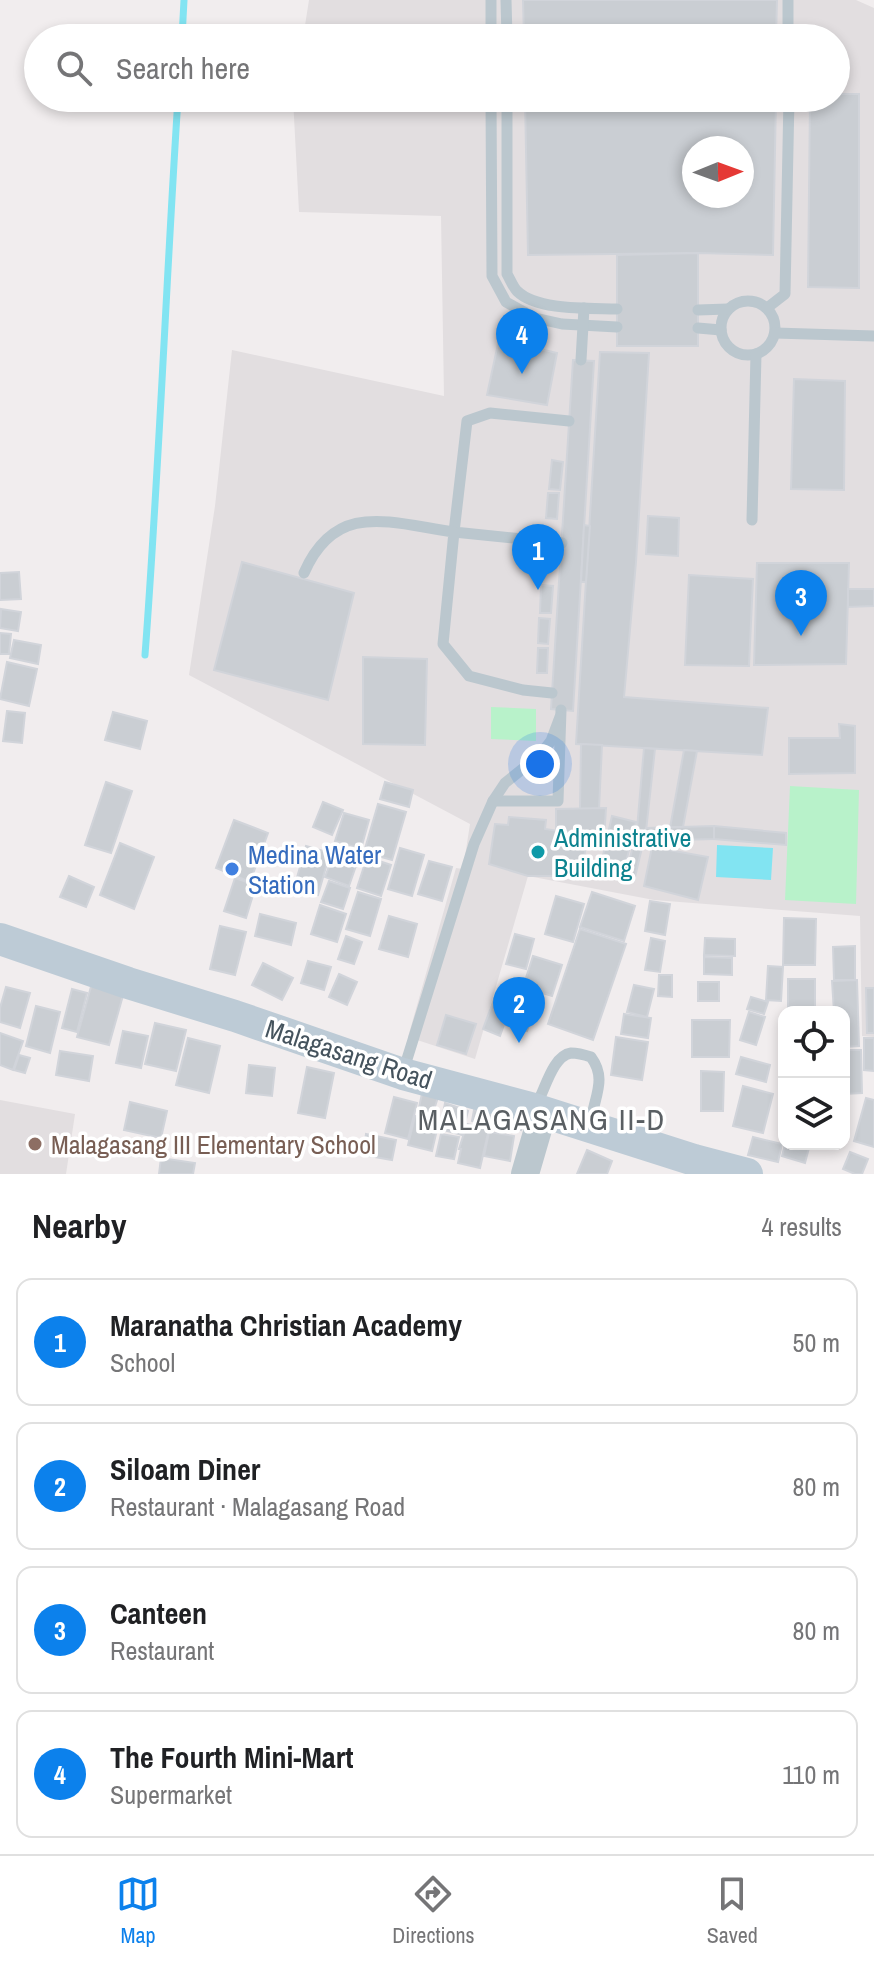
<!DOCTYPE html>
<meta charset="utf-8">
<style>
:root{--surface:#fff;--page:#f2f2f2;--text:#202124;--muted:#757577;--line:#e0e0e0;--accent:#0c81ec}
body{margin:0;font-family:"Archivo Narrow",sans-serif;background:var(--page);color:var(--text)}
.controls{position:absolute;right:24px;bottom:24px;display:grid;overflow:hidden;border-radius:16px;box-shadow:0 4px 12px #0003}
.controls button{width:72px;height:72px;display:grid;place-items:center;padding:0;border:0;border-bottom:2px solid var(--line);background:var(--surface);color:var(--text);font:40px sans-serif}
.compass{position:absolute;left:682px;top:136px;width:72px;height:72px;border-radius:50%;background:var(--surface);box-shadow:0 4px 12px #0003;rotate:89deg}
.you{position:absolute;left:540px;top:764px;width:28px;height:28px;margin:-20px;border:6px solid #fff;border-radius:50%;background:#1a73e8;box-shadow:0 0 0 12px #1a73e833}
.badge{display:grid;place-items:center;width:52px;height:52px;border-radius:50%;background:var(--accent);color:#fff;font-size:26px;font-weight:700}
.pin{position:absolute;translate:-50% -66px;filter:drop-shadow(0 2px 4px #0008)}
.pin::after{content:'';position:absolute;top:42px;width:28px;height:24px;background:inherit;clip-path:polygon(0 0,100% 0,50% 100%)}
.list{margin:0;padding:0;list-style:none}
h2{display:flex;justify-content:space-between;align-items:center;height:104px;margin:0;padding:0 32px;font-size:34px}
h2 small{font-size:26px;font-weight:400;color:var(--muted)}
.list li{display:grid;grid-template-columns:52px 1fr auto;gap:24px;align-items:center;box-sizing:border-box;height:128px;margin:0 16px 16px;padding:0 16px;border:2px solid var(--line);border-radius:16px}
.list b{display:block;font-size:30px;white-space:nowrap}
.list p{margin:0;font-size:26px;white-space:nowrap;color:var(--muted)}
.list em{font-size:26px;font-style:normal;color:var(--muted)}
.icon{flex:none;width:44px;height:44px;fill:none;stroke:currentColor;stroke-width:2;stroke-linecap:round;stroke-linejoin:round}
.map{position:relative;flex:none;width:874px;height:1174px;overflow:hidden}
.search{position:absolute;background:var(--surface);box-shadow:0 4px 12px #0003;left:24px;right:24px;top:24px;height:88px;display:flex;align-items:center;gap:20px;box-sizing:border-box;padding:0 28px;border-radius:44px;color:var(--muted);font-size:30px}
.sheet{height:680px;background:var(--surface)}
nav{display:flex;justify-content:space-around;align-items:center;box-sizing:border-box;height:112px;border-top:2px solid var(--line);background:var(--surface);font-size:22px;color:var(--muted)}
nav a{display:grid;justify-items:center;gap:4px}
nav .on{color:var(--accent)}
.map>svg:first-child{display:block}
</style>
<div class="map">
<svg width="874" height="1174" viewBox="0 0 874 1174">
<rect width="100%" height="100%" fill="#f1edee"/>
<!-- education -->
<g fill="#e2dee0" fill-rule="evenodd">
<path d="M 309,0 L 856,0 L 874,8 L 874,1037 L 862,1036 L 860,916 L 654,900 L 528,876 L 475,1059 L 408,1037 L 456,868 L 463,869 L 470,824 L 189,675 L 215,506 L 232,350 L 444,396 L 441,216 L 299,212 L 293,98 L 836,98 L 836,38 L 303,38 ZM 694,148 L 742,148 L 742,196 L 694,196 Z"/>
<polygon points="0,1100 75,1114 66,1174 0,1174"/>
</g>
<!-- green -->
<g fill="#b8f2ca">
<polygon points="491,707 536,709 536,741 491,739"/>
<polygon points="790,786 859,790 856,904 785,900"/>
</g>
<!-- water -->
<polygon fill="#82e4f2" points="717,845 773,848 771,880 716,877"/>
<g fill="none" stroke-linecap="round" stroke-linejoin="round">
<!-- stream -->
<g stroke="#82e4f2" stroke-width="7">
<polyline points="182,38 184,0"/>
<path d="M 145,655 C 159,469 166,284 178,98"/>
</g>
</g>
<!-- building -->
<g fill="#caced3" stroke="#d1d4da" stroke-width="2" fill-rule="evenodd">
<polygon points="523,0 777,0 776,38 524,38"/>
<polygon points="836,94 859,94 859,288 808,287 810,98 836,98"/>
<path d="M 525,98 L 776,98 L 773,255 L 698,253 L 528,255 ZM 694,148 L 742,148 L 742,196 L 694,196 Z"/>
<polygon points="698,253 698,346 617,346 617,255"/>
<polygon points="499,339 557,353 547,405 487,395"/>
<polygon points="600,352 649,353 636,562 624,697 768,708 762,755 576,744"/>
<polygon points="573,360 594,361 573,711 551,709"/>
<polygon points="794,379 845,381 844,490 791,489"/>
<polygon points="552,460 563,462 560,490 549,489"/>
<polygon points="548,493 559,493 557,519 546,518"/>
<polygon points="648,516 679,518 678,556 646,554"/>
<polygon points="584,525 590,526 586,582 581,582"/>
<polygon points="242,562 354,593 328,700 214,670"/>
<polygon points="757,563 849,563 846,664 754,665"/>
<polygon points="19,572 21,599 0,600 0,573"/>
<polygon points="689,575 753,579 749,666 685,665"/>
<polygon points="541,585 553,586 551,613 540,613"/>
<polygon points="848,589 874,589 874,606 848,607"/>
<polygon points="1,609 21,612 18,631 0,628"/>
<polygon points="539,618 550,619 548,644 538,643"/>
<polygon points="0,633 11,634 9,654 0,654"/>
<polygon points="14,640 41,645 38,664 10,658"/>
<polygon points="538,648 548,648 547,673 537,673"/>
<polygon points="363,657 427,659 425,745 363,744"/>
<polygon points="7,662 37,669 29,706 0,699"/>
<polygon points="7,711 25,713 22,743 3,741"/>
<polygon points="113,712 147,721 140,749 105,740"/>
<polygon points="839,724 855,726 855,773 789,774 789,738 840,738"/>
<polygon points="581,744 602,745 599,809 580,809"/>
<polygon points="644,748 655,749 646,831 634,881 625,879 637,829"/>
<polygon points="684,750 697,751 683,827 670,828"/>
<polygon points="106,782 132,791 111,853 85,845"/>
<polygon points="385,782 413,790 409,807 380,799"/>
<polygon points="323,802 343,810 332,835 313,827"/>
<polygon points="378,804 406,812 392,860 364,852"/>
<polygon points="606,808 604,840 586,841 587,835 556,831 556,809"/>
<polygon points="344,813 369,820 361,849 335,841"/>
<polygon points="612,816 636,822 622,878 599,873"/>
<polygon points="509,817 546,820 545,829 587,835 582,876 528,876 489,864 495,824 508,825"/>
<polygon points="234,820 268,833 250,882 216,868"/>
<polygon points="714,826 714,839 643,841 646,828"/>
<polygon points="714,826 786,833 786,845 714,839"/>
<polygon points="120,843 154,857 134,909 100,895"/>
<polygon points="306,846 330,853 318,895 294,888"/>
<polygon points="652,847 708,857 698,900 644,886"/>
<polygon points="336,848 359,857 349,886 325,877"/>
<polygon points="400,848 424,855 412,896 388,889"/>
<polygon points="367,857 391,865 381,896 357,888"/>
<polygon points="429,861 452,867 442,901 418,894"/>
<polygon points="69,876 94,887 86,907 60,897"/>
<polygon points="235,878 256,885 246,918 224,911"/>
<polygon points="329,881 350,888 343,909 321,902"/>
<polygon points="358,892 381,899 370,936 346,929"/>
<polygon points="592,892 635,906 624,941 580,927"/>
<polygon points="556,896 584,904 573,942 545,934"/>
<polygon points="650,901 670,904 665,935 645,931"/>
<polygon points="320,905 346,914 337,942 311,934"/>
<polygon points="260,914 296,923 291,945 255,936"/>
<polygon points="389,916 417,924 408,957 379,949"/>
<polygon points="784,918 816,919 815,965 783,965"/>
<polygon points="220,926 246,932 235,975 210,969"/>
<polygon points="580,929 626,944 593,1040 548,1024"/>
<polygon points="515,934 534,939 526,969 506,964"/>
<polygon points="346,936 362,942 354,964 338,959"/>
<polygon points="651,938 665,941 660,972 645,970"/>
<polygon points="705,938 735,939 735,956 704,955"/>
<polygon points="855,946 855,980 834,980 833,947"/>
<polygon points="533,956 562,965 552,996 523,987"/>
<polygon points="704,957 732,958 732,975 704,974"/>
<polygon points="308,961 331,967 324,990 301,983"/>
<polygon points="263,963 293,978 282,1000 252,985"/>
<polygon points="768,966 783,967 781,1001 766,1000"/>
<polygon points="339,974 357,982 347,1005 329,997"/>
<polygon points="659,975 672,975 672,997 658,996"/>
<rect x="788" y="979" width="27" height="33"/>
<polygon points="857,980 859,1046 844,1047 844,1012 834,1012 832,981"/>
<rect x="698" y="982" width="21" height="19"/>
<polygon points="92,983 124,992 109,1045 77,1037"/>
<polygon points="634,985 654,989 647,1017 627,1012"/>
<polygon points="6,987 30,993 20,1028 0,1022 0,1008"/>
<polygon points="866,988 874,988 874,1033 867,1033"/>
<polygon points="72,989 87,993 77,1032 62,1028"/>
<polygon points="751,997 768,1002 764,1014 747,1009"/>
<polygon points="494,999 511,1005 500,1036 483,1029"/>
<polygon points="36,1006 60,1012 50,1053 26,1046"/>
<polygon points="511,1010 532,1016 527,1031 506,1025"/>
<polygon points="749,1012 765,1017 756,1045 740,1040"/>
<polygon points="624,1014 651,1018 648,1038 621,1034"/>
<polygon points="446,1015 476,1024 466,1054 437,1045"/>
<polygon points="692,1020 730,1020 729,1057 692,1057"/>
<polygon points="155,1023 186,1030 176,1071 145,1064"/>
<polygon points="123,1031 148,1036 141,1068 116,1063"/>
<polygon points="0,1033 23,1041 13,1070 0,1065"/>
<polygon points="616,1037 648,1042 642,1080 611,1075"/>
<polygon points="188,1038 220,1046 209,1093 176,1085"/>
<polygon points="864,1038 874,1038 874,1071 864,1070"/>
<polygon points="844,1050 861,1050 862,1093 844,1094"/>
<polygon points="60,1051 93,1056 89,1081 56,1075"/>
<polygon points="19,1055 30,1058 25,1073 14,1070"/>
<polygon points="741,1057 770,1065 766,1082 736,1074"/>
<polygon points="249,1065 275,1068 272,1096 246,1093"/>
<polygon points="307,1067 334,1073 325,1118 298,1113"/>
<polygon points="701,1071 724,1072 723,1111 701,1111"/>
<polygon points="743,1086 773,1094 763,1133 733,1126"/>
<polygon points="423,1089 439,1094 432,1116 418,1112"/>
<polygon points="394,1097 417,1103 408,1139 385,1133"/>
<polygon points="866,1098 874,1100 874,1147 854,1141"/>
<polygon points="130,1102 167,1111 161,1138 124,1130"/>
<polygon points="445,1103 468,1111 462,1135 440,1129"/>
<polygon points="474,1110 523,1120 521,1130 472,1121"/>
<polygon points="415,1116 439,1121 432,1151 408,1145"/>
<polygon points="467,1124 489,1129 480,1168 458,1163 461,1149 459,1149"/>
<polygon points="489,1132 514,1136 510,1161 484,1156"/>
<polygon points="366,1134 396,1140 392,1160 363,1155"/>
<polygon points="441,1134 459,1137 454,1159 436,1156"/>
<polygon points="753,1137 782,1144 778,1162 748,1155"/>
<polygon points="785,1144 810,1144 805,1163 782,1156"/>
<polygon points="587,1150 612,1161 607,1174 577,1174"/>
<polygon points="850,1152 868,1159 862,1174 855,1174 843,1169"/>
<polygon points="161,1158 195,1163 193,1174 159,1174"/>
</g>
<g fill="none" stroke-linecap="round" stroke-linejoin="round">
<!-- service -->
<g stroke="#bbc7ce" stroke-width="11">
<polyline points="491,0 491,38"/>
<polyline points="506,0 507,38"/>
<polyline points="788,0 788,38"/>
<polyline points="491,98 492,276 506,302 535,318 562,324 617,327"/>
<path d="M 507,98 L 507,274 C 510,279 513,287 517,291 C 537,311 590,308 617,309"/>
<circle cx="748" cy="328" r="27"/>
<polyline points="767,308 785,294 789,98"/>
<polyline points="698,310 728,309"/>
<polyline points="698,328 721,330"/>
<polyline points="775,333 874,336"/>
<polyline points="581,360 584,308"/>
<polyline points="752,520 756,354"/>
<polyline points="562,543 454,532 467,421 490,413 569,421"/>
<path d="M 304,573 C 336,500 390,523 454,532 L 443,644 L 469,676 L 523,690 L 552,693"/>
<polyline points="493,801 558,801 561,710"/>
<polyline points="403,1072 474,844 493,801 505,783 540,755 551,741 560,717"/>
<path d="M 536,1105 C 545,1091 552,1056 571,1053 C 578,1053 585,1055 591,1057 C 608,1080 593,1098 591,1123"/>
</g>
<!-- tertiary -->
<polyline stroke="#bbc7ce" stroke-width="28" points="525,1174 543,1112"/>
<!-- secondary -->
<polyline stroke="#bdcbd6" stroke-width="32" points="0,939 128,983 235,1016 403,1074 534,1109 694,1160 747,1174"/>
</g>
<!-- markers -->
<circle fill="#0f9aa8" stroke="#fff" stroke-width="3" cx="538" cy="852" r="8"/>
<circle fill="#3f7fe0" stroke="#fff" stroke-width="3" cx="232" cy="869" r="8"/>
<circle fill="#8d6e63" stroke="#fff" stroke-width="3" cx="35" cy="1144" r="8"/>
<g text-anchor="middle" dominant-baseline="central" stroke-width="7" stroke-linejoin="round" paint-order="stroke">
<!-- culture labels -->
<g font-size="26" fill="#0d838f" stroke="#fff" text-anchor="start">
<text x="554" y="837">Administrative<tspan x="554" dy="30">Building</tspan></text>
</g>
<!-- shop labels -->
<g font-size="26" fill="#366cbe" stroke="#fff" text-anchor="start">
<text x="248" y="854">Medina Water<tspan x="248" dy="30">Station</tspan></text>
</g>
<!-- street labels -->
<g font-size="26" fill="#45535d" stroke="#fff">
<text transform="translate(349 1054) rotate(18)">Malagasang Road</text>
</g>
<!-- education labels -->
<g font-size="26" fill="#785e54" stroke="#fff" text-anchor="start">
<text x="51" y="1144">Malagasang III Elementary School</text>
</g>
<!-- quarter labels -->
<g font-size="30" letter-spacing="2" fill="#5a5f63" stroke="#fff">
<text x="542" y="1119">MALAGASANG II-D</text>
</g>
</g>
</svg>
<div class="controls">
<button><svg class="icon" aria-label="locate" viewBox="0 0 24 24"><circle cx="12" cy="12" r="6"/><path d="M12 2v4M12 18v4M2 12h4M18 12h4"/></svg></button>
<button><svg class="icon" aria-label="layers" viewBox="0 0 24 24"><path d="M12 4l9 5-9 5-9-5zM3 14l9 5 9-5"/></svg></button>
</div>
<svg class="compass" viewBox="-18 -18 36 36"><path d="M0-13l5 13h-10z" fill="#e53935"/><path d="M0 13l5-13h-10z" fill="#757577"/></svg>
<div class="you"></div>
<div class="pin badge" style="left:538px;top:590px">1</div>
<div class="pin badge" style="left:519px;top:1043px">2</div>
<div class="pin badge" style="left:801px;top:636px">3</div>
<div class="pin badge" style="left:522px;top:374px">4</div>
<div class="search"><svg class="icon" aria-label="search" viewBox="0 0 24 24"><circle cx="10" cy="10" r="6"/><path d="M15 15l6 6"/></svg>Search here</div>
</div>
<section class="sheet">
<h2>Nearby<small>4 results</small></h2>
<ul class="list">
<li><span class="badge">1</span><div><b>Maranatha Christian Academy</b><p>School</p></div><em>50 m</em></li>
<li><span class="badge">2</span><div><b>Siloam Diner</b><p>Restaurant · Malagasang Road</p></div><em>80 m</em></li>
<li><span class="badge">3</span><div><b>Canteen</b><p>Restaurant</p></div><em>80 m</em></li>
<li><span class="badge">4</span><div><b>The Fourth Mini-Mart</b><p>Supermarket</p></div><em>110 m</em></li>
</ul>
</section>
<nav>
<a class="on"><svg class="icon" aria-label="map" viewBox="0 0 24 24"><path d="M3 6l6-2 6 2 6-2v14l-6 2-6-2-6 2zM9 4v14M15 6v14"/></svg>Map</a>
<a><svg class="icon" aria-label="directions" viewBox="0 0 24 24"><path d="M12 3l9 9-9 9-9-9zM9 14v-3h6M13 9l2 2-2 2"/></svg>Directions</a>
<a><svg class="icon" aria-label="saved" viewBox="0 0 24 24"><path d="M7 4h10v16l-5-4-5 4z"/></svg>Saved</a>
</nav>
